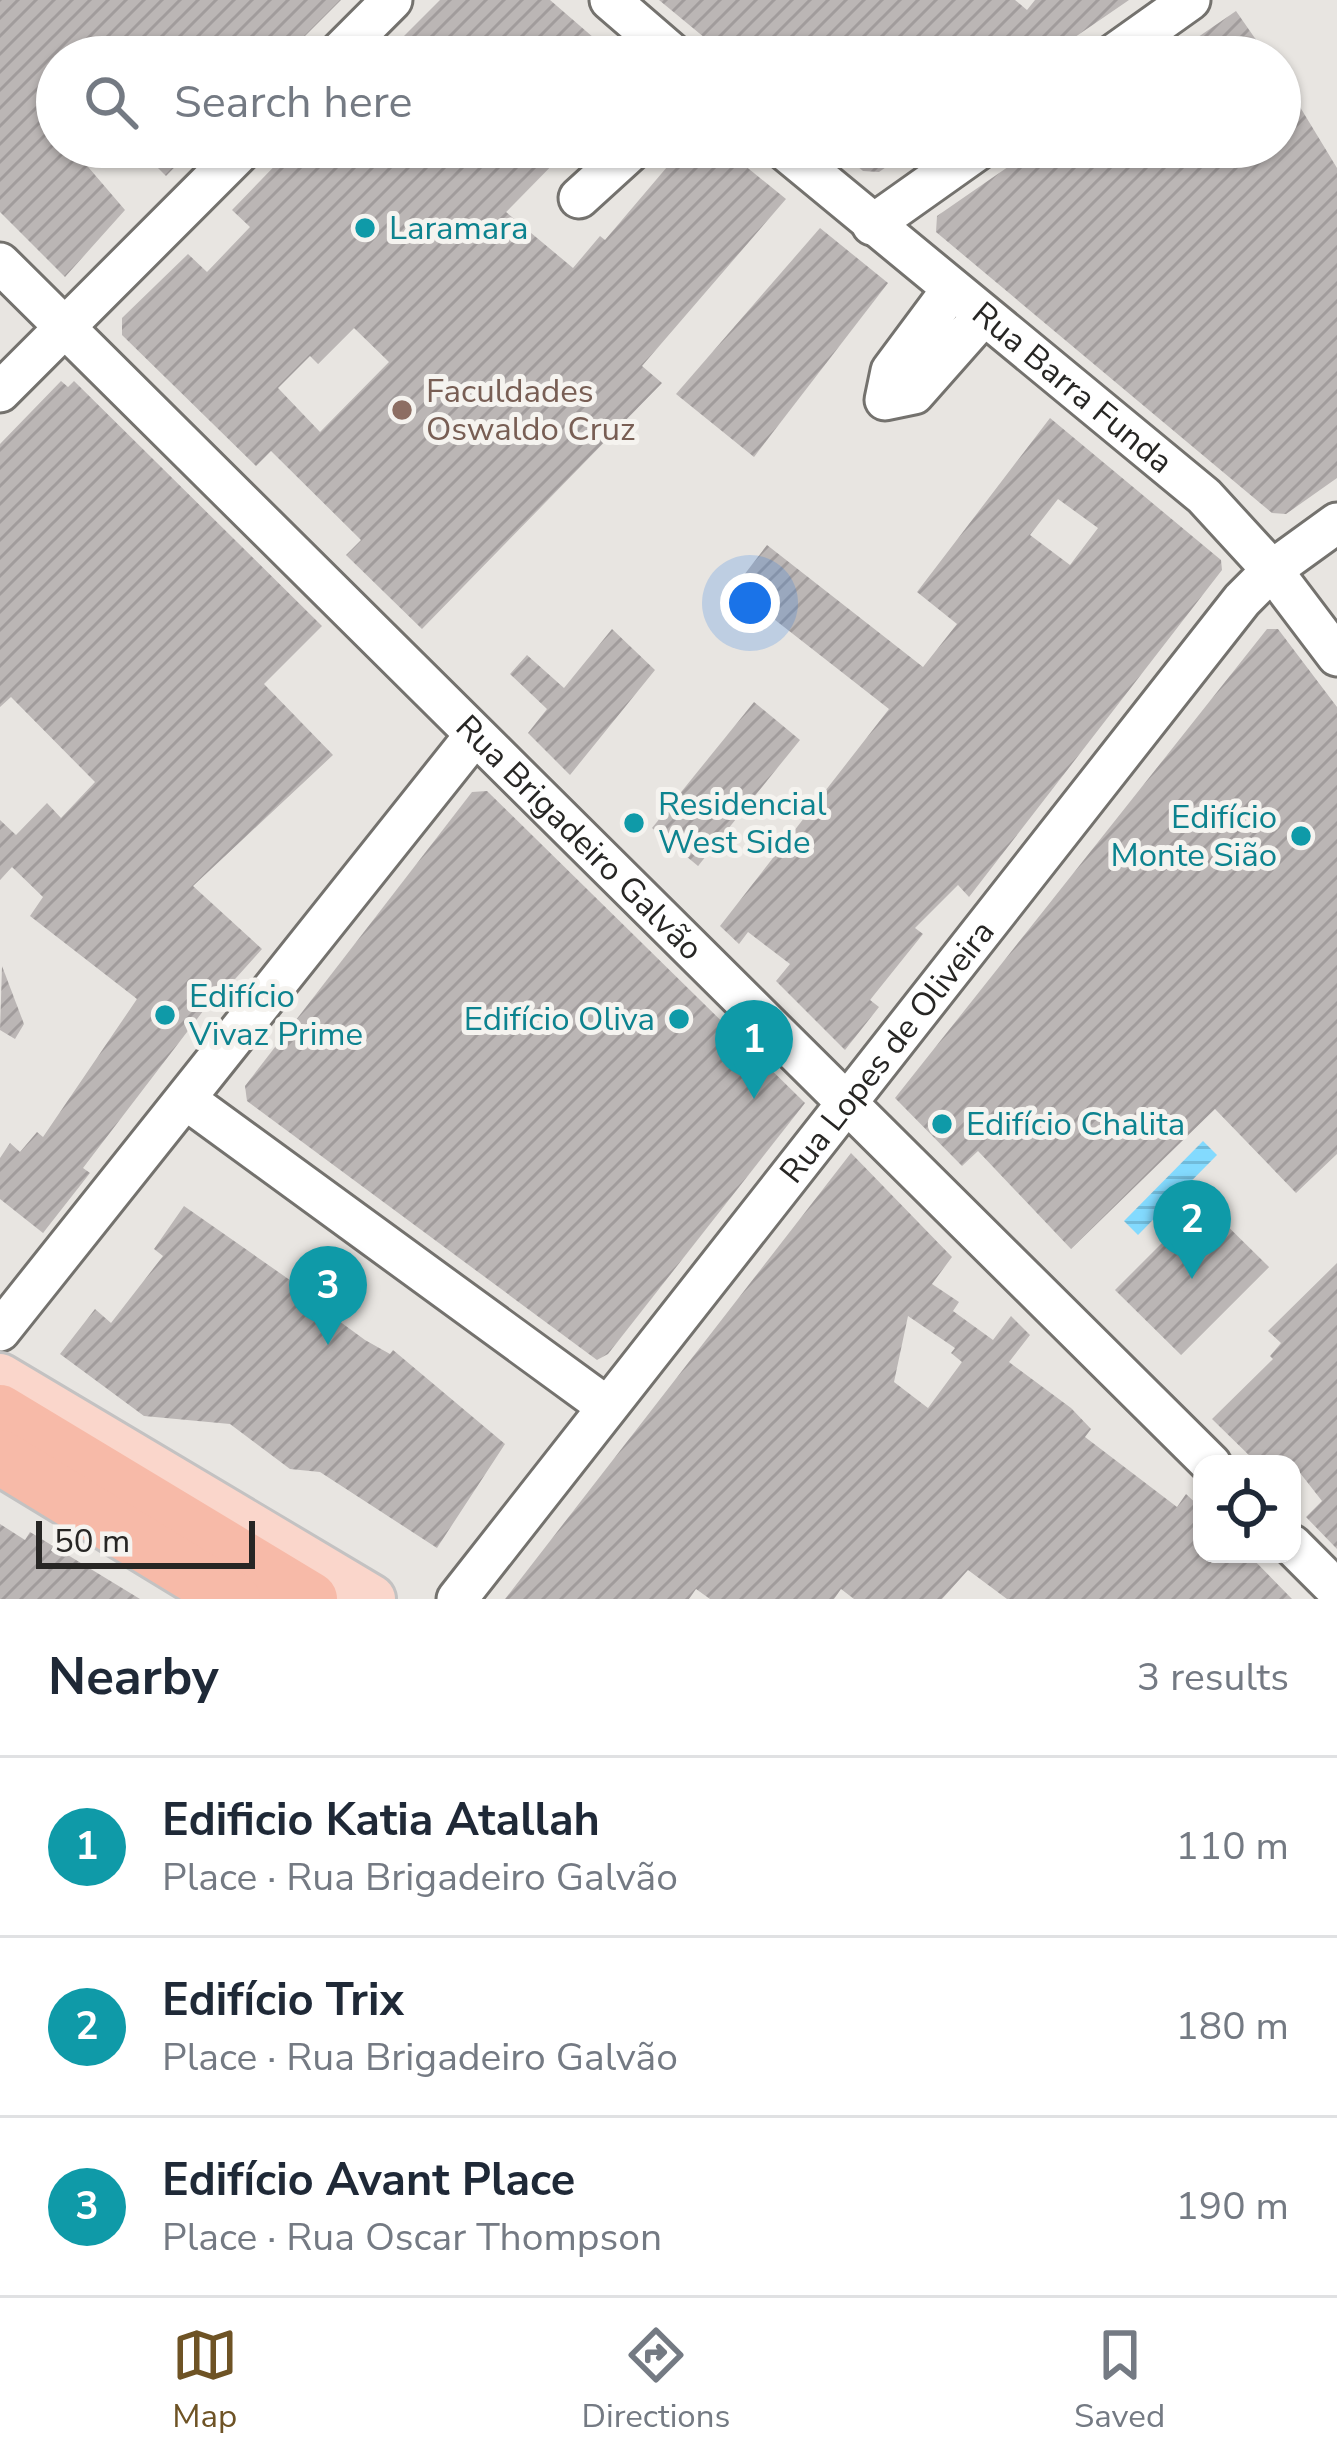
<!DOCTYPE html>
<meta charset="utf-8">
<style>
:root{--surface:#fff;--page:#f2f2f3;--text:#1f2937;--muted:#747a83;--line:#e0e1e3;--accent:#6e5325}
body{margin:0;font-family:"Nunito Sans",sans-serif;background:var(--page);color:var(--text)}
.controls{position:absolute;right:36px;bottom:36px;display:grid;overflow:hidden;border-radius:24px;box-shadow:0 3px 9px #0004}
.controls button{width:108px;height:108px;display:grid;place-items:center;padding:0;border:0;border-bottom:3px solid var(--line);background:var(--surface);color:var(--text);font:60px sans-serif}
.scale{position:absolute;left:36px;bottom:30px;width:219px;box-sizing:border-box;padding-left:12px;border:6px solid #272624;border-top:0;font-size:33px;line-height:42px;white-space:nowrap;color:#272624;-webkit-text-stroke:9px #f5f3ef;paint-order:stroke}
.you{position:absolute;left:750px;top:603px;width:42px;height:42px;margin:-30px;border:9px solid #fff;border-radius:50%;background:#1a73e8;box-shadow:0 0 0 18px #1a73e833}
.badge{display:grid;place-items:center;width:78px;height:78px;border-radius:50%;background:var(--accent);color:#fff;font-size:39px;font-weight:700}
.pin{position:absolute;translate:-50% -99px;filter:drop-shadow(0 3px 6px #0008)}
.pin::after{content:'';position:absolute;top:63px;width:42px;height:36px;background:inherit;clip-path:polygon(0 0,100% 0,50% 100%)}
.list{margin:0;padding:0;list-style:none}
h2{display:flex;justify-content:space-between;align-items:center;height:156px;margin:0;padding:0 48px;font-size:51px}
h2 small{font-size:39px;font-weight:400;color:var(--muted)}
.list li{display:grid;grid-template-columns:78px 1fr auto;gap:36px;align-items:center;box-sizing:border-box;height:180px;padding:0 48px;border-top:3px solid var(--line)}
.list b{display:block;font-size:45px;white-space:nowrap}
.list p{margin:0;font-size:39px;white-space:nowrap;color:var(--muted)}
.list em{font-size:39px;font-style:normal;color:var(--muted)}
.icon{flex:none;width:66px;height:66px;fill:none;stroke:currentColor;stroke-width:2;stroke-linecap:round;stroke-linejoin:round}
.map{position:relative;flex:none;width:1337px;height:1599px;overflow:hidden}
.search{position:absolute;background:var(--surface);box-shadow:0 3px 9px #0004;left:36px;right:36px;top:36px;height:132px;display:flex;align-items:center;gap:30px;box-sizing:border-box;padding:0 42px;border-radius:66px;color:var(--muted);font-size:45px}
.sheet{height:696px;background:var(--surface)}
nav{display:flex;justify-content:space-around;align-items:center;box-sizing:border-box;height:168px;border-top:3px solid var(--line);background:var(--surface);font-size:33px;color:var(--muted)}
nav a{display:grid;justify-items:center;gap:6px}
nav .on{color:var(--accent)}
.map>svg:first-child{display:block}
</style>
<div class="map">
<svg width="1337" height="1599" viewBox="0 0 1337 1599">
<defs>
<pattern id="water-rules" width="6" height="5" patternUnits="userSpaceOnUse" patternTransform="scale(3)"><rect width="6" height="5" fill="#83dafe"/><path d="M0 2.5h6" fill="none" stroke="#71bbda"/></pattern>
<pattern id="building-hatch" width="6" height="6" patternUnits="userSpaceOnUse" patternTransform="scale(3)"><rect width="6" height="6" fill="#bbb6b5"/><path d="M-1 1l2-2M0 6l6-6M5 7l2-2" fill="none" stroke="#a19c9c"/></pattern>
</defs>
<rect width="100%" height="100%" fill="#e8e5e1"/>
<!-- water -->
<polygon fill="url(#water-rules)" points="1203,1141 1217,1155 1138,1235 1124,1221"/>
<!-- building -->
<g fill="url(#building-hatch)" fill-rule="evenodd">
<polygon points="0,0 341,0 284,57 57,57 57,147 71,147 125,210 65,277 0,212"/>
<polygon points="440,0 550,0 616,57 383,57"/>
<polygon points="659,0 1015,0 1027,10 1035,0 1129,0 1046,57 728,57"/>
<polygon points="1236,11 1268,57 1169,57"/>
<polygon points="1280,74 1337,168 1337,478 1286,514 1272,513 936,232 937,216 1037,147 1280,147"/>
<polygon points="137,147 194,147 166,176"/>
<path d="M 293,147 L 570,147 L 506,212 L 573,268 L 600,236 L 605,240 L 684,147 L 722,147 L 786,199 L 642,366 L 662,383 L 422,629 L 346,555 L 361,540 L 271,451 L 256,466 L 122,335 L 122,318 L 188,254 L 207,272 L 250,227 L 232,210 ZM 354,328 L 389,362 L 320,432 L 278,388 L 310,356 L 318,364 Z"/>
<polygon points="835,147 915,147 879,172 863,171"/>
<polygon points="820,228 888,283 754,457 676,394"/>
<polygon points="61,381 68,387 74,381 322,626 264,684 333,755 193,886 262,949 227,988 223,985 83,1168 90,1173 43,1233 0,1199 0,1158 10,1143 20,1152 37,1132 43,1137 137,999 30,916 43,897 12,867 0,880 0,820 16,835 47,803 61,818 95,782 11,697 0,707 0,444"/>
<path d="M 1050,418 L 1221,560 L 1222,570 L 969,897 L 958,885 L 915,928 L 923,934 L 870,1000 L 879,1007 L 845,1050 L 776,981 L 790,964 L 748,932 L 739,944 L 720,926 L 889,709 L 734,588 L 767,545 L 923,667 L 957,624 L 917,592 ZM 1058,499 L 1098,528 L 1070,565 L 1030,535 Z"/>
<polygon points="612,629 655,670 570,775 528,733 547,709 510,674 527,655 564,688"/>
<polygon points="1267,629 1278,629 1337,707 1337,1154 1296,1193 1215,1109 1071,1249 978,1151 962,1166 895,1098"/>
<polygon points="754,702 800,740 698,866 652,828"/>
<polygon points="487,791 805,1103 608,1354 597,1360 247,1101 245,1086 472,792"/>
<polygon points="2,966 24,1024 15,1039 0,1030"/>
<path d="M 851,1153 L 952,1257 L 932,1284 L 959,1302 L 953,1311 L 993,1340 L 1011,1316 L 1030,1335 L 1009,1362 L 1071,1408 L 1091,1429 L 1085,1437 L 1177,1507 L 1186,1494 L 1202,1509 L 1202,1554 L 1248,1554 L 1292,1599 L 1007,1599 L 968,1570 L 942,1599 L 854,1599 L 841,1589 L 834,1599 L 710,1599 L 696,1589 L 689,1599 L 505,1599 ZM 908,1316 L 955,1348 L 951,1353 L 962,1362 L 928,1408 L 894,1382 Z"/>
<polygon points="1203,1202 1269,1267 1181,1355 1115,1290"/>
<polygon points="184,1206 327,1306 324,1310 365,1340 390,1354 393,1350 505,1444 437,1548 320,1472 290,1469 230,1424 144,1416 60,1354 95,1309 111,1323 163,1256 154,1249"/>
<polygon points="1337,1263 1337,1549 1306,1517 1322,1501 1293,1464 1258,1464 1212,1419 1273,1359 1270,1356 1281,1343 1268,1331"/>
<polygon points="0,1524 25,1540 30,1532 140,1599 0,1599"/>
</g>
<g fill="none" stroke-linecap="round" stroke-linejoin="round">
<defs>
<g id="minor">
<polyline points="610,0 676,57"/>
<polyline points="335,57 392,0"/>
<polyline points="1110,57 1190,0"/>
<path id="s1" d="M 781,147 L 1204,496 L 1272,570 L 1337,656"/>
<polyline points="579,198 635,147"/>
<polyline points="872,225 982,147"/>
<path id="s2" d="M 0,263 L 1211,1464"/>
<polyline points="952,289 891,371 885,400 914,394 983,316"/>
<polyline points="0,392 245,147"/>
<polyline points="188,1101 606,1406"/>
<polyline points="0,1331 475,735"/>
<polyline points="1292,1545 1337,1590"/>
<path id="s3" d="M 457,1599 L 1242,600 L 1272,570 L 1337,523"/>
</g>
<polyline id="major" points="0,1378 371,1599"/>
<g id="highway">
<polyline points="0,1412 310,1599"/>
<polyline points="0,1457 233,1599"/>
</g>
</defs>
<!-- minor casing -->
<use href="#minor" stroke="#74726e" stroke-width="45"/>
<!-- major casing -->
<use href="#major" stroke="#c3c2c2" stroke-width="54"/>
<!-- highway casing -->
<use href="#highway" stroke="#c3c2c2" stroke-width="60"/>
<!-- minor -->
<use href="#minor" stroke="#fff" stroke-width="39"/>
<!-- major -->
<use href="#major" stroke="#fad6cb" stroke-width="48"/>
<!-- highway -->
<use href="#highway" stroke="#f7baa8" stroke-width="54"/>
</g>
<!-- markers -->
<g fill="#0f9aa8" stroke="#f5f3ef" stroke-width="4.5">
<circle cx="365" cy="228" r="12"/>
<circle cx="634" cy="823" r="12"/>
<circle cx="1301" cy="836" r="12"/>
<circle cx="165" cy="1015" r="12"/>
<circle cx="679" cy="1019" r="12"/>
<circle cx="942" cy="1124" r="12"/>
</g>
<circle fill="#8d6e63" stroke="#f5f3ef" stroke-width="4.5" cx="402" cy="410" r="12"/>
<g text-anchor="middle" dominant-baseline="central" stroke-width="10" stroke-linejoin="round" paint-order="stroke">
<!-- culture labels -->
<g font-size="33" fill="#0d838f" stroke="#f5f3ef" text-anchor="start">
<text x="389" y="228">Laramara</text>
<text x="658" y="804">Residencial<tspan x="658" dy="38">West Side</tspan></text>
<text x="1277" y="817" text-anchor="end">Edifício<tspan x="1277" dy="38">Monte Sião</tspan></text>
<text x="189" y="996">Edifício<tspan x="189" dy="38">Vivaz Prime</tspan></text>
<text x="655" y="1019" text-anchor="end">Edifício Oliva</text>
<text x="966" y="1124">Edifício Chalita</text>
</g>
<!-- street labels -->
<g font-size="33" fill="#272624" stroke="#f5f3ef">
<text stroke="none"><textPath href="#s1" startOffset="378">Rua Barra Funda</textPath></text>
<text stroke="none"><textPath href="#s2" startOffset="816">Rua Brigadeiro Galvão</textPath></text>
<text stroke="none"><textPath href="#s3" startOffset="696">Rua Lopes de Oliveira</textPath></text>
</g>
<!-- education labels -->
<g font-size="33" fill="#785e54" stroke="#f5f3ef" text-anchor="start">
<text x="426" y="391">Faculdades<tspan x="426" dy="38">Oswaldo Cruz</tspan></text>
</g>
</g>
</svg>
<div class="controls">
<button><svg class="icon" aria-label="locate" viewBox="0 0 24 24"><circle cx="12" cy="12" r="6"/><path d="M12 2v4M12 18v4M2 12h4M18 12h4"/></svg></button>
</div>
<div class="scale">50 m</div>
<div class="you"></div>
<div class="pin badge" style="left:754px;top:1099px;background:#0f9aa8">1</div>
<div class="pin badge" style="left:1192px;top:1279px;background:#0f9aa8">2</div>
<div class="pin badge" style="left:328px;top:1345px;background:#0f9aa8">3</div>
<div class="search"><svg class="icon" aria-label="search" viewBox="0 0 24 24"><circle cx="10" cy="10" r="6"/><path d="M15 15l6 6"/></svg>Search here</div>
</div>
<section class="sheet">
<h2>Nearby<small>3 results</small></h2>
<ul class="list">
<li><span class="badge" style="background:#0f9aa8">1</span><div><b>Edificio Katia Atallah</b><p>Place · Rua Brigadeiro Galvão</p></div><em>110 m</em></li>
<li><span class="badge" style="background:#0f9aa8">2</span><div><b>Edifício Trix</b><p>Place · Rua Brigadeiro Galvão</p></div><em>180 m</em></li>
<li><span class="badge" style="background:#0f9aa8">3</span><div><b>Edifício Avant Place</b><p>Place · Rua Oscar Thompson</p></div><em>190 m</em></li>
</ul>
</section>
<nav>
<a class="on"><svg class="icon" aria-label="map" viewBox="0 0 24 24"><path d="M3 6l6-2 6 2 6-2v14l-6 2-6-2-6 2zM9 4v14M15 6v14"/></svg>Map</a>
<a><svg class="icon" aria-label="directions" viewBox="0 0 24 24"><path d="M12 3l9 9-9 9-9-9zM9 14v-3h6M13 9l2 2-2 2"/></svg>Directions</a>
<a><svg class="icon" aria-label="saved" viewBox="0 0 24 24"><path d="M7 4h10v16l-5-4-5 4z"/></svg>Saved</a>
</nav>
